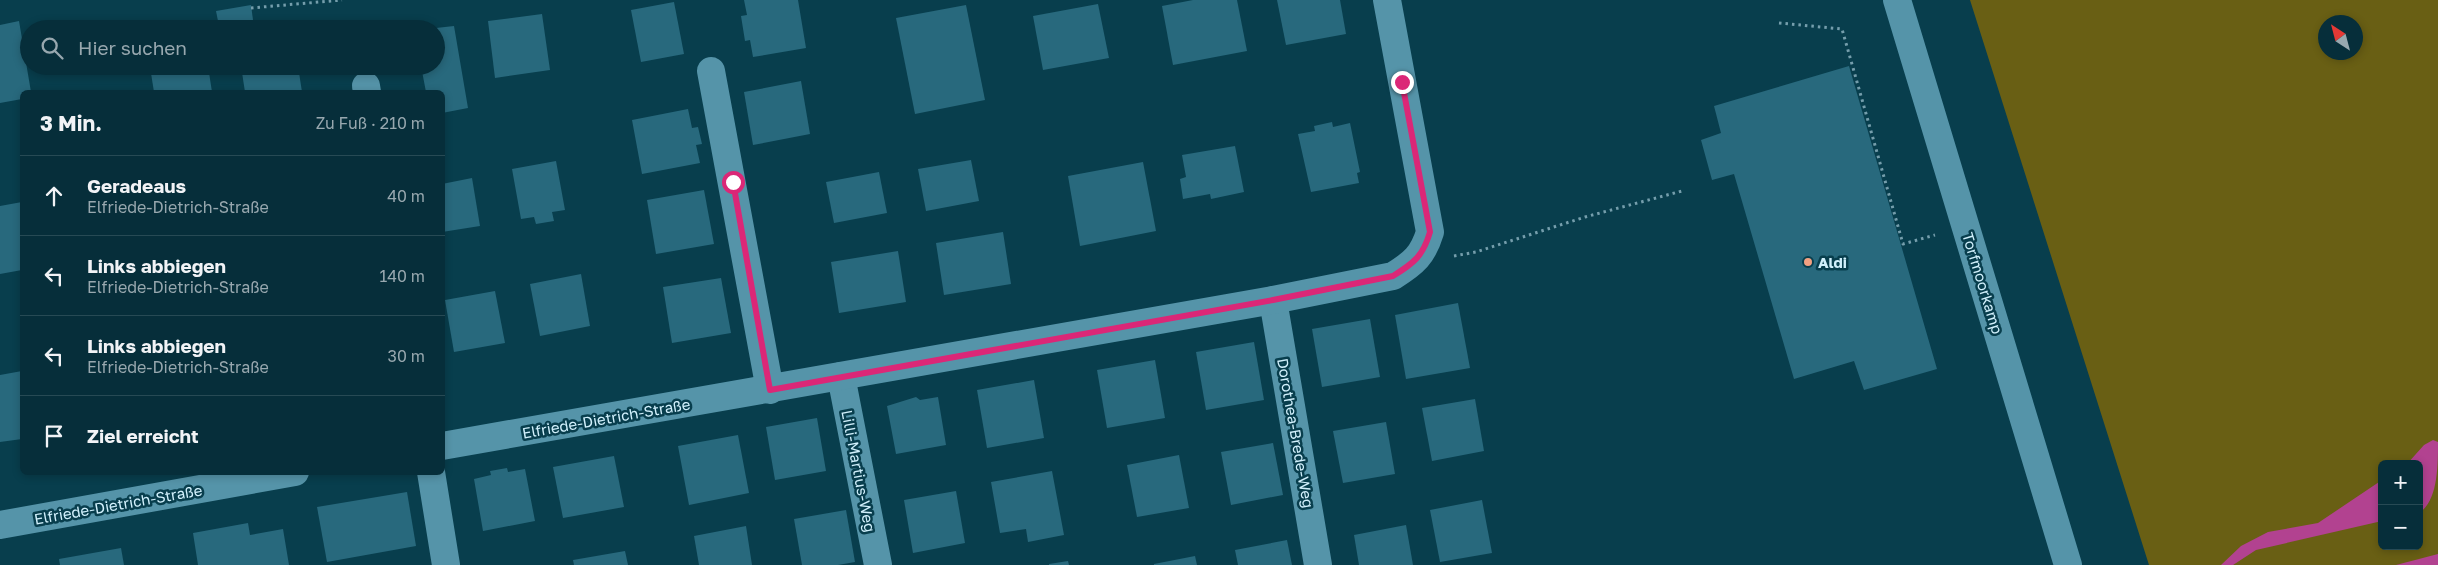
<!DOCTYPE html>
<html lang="de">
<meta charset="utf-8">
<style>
:root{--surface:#062e3a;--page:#0f3642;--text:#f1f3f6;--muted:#98a8af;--line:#274a54}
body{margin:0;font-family:"Golos Text",sans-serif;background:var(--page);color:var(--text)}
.controls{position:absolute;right:15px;bottom:15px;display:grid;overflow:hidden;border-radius:8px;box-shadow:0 2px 8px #0003}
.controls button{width:45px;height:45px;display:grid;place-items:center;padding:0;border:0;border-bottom:1px solid var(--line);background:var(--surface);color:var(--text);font:25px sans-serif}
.compass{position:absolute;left:2318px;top:15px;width:45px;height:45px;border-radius:50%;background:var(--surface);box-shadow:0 2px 8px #0003;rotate:324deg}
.stop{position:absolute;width:15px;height:15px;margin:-11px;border:4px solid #db2777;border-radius:50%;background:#fff}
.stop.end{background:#db2777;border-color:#fff;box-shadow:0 1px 5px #0008}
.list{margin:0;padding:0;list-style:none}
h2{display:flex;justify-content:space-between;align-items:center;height:65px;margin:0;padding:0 20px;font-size:21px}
h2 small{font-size:16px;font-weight:400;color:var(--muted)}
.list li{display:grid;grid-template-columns:32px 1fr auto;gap:15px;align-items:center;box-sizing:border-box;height:80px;padding:0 20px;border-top:1px solid var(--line)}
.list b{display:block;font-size:19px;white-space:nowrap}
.list p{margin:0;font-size:16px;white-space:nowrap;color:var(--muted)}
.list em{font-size:16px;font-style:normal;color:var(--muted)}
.icon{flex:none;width:28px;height:28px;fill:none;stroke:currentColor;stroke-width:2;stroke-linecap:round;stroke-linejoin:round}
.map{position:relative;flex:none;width:2438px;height:565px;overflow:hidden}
.search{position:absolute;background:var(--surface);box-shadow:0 2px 8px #0003;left:20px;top:20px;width:425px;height:55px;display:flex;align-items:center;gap:12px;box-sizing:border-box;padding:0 18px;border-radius:28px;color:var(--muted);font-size:19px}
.panel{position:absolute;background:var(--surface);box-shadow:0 2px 8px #0003;left:20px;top:90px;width:425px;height:385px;border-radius:8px}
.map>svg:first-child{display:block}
</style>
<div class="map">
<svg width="2438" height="565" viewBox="0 0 2438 565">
<rect width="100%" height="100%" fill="#083e4d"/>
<!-- green -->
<path fill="#695f14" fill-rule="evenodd" d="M 1970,0 L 2438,0 L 2438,565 L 2149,565 ZM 2326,22 L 2356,22 L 2356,52 L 2326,52 ZM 2382,464 L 2419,464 L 2419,546 L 2382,546 Z"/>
<!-- water -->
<g fill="#b24290">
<path d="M 2433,440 L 2438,442 C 2438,466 2438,501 2419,513 L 2419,464 L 2407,464 L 2424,445 Z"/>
<polygon points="2382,480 2382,521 2256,550 2233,565 2221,565 2241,546 2268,532 2318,523"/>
<polygon points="2438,554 2438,565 2396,565"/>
</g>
<!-- building -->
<g fill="#28697d">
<polygon points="744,0 798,0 806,48 753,57 750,40 745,41 741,16 747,15"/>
<polygon points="1193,0 1237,0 1247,51 1173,65 1162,6"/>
<polygon points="1277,0 1340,0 1346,34 1286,45"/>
<polygon points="674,2 684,54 641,62 631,10"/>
<polygon points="1098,4 1109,58 1043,70 1033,16"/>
<polygon points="251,5 253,20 219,26 216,11"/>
<polygon points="966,5 985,100 915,114 896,18"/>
<polygon points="542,14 550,70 495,78 488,21"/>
<polygon points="19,21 31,92 22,92 22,99 0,103 0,25"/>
<polygon points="454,26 468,108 442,113 442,92 426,92 421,66 436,66 436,28"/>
<polygon points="208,66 212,92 154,92 150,67"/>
<polygon points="241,66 298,66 302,92 245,92"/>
<polygon points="1849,66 1937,369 1864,390 1854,361 1794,379 1734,174 1712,180 1701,140 1721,133 1714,106"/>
<polygon points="801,81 810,134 753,145 744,92"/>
<polygon points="688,109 692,128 698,127 702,144 696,145 700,163 642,174 632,120"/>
<polygon points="1332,122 1333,127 1350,123 1360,172 1357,173 1359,183 1311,192 1298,134 1315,131 1314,126"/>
<polygon points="1235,146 1244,192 1211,199 1210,194 1183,199 1180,179 1186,177 1182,155"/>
<polygon points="971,160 979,201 926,211 918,169"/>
<polygon points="556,161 565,210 552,212 554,221 536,224 534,217 521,219 512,169"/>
<polygon points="1143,162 1156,231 1080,246 1068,176"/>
<polygon points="879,172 887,213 834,223 826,182"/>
<polygon points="472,178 480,226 442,232 442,184"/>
<polygon points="704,190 714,244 656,254 647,200"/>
<polygon points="22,202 22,270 0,274 0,206"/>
<polygon points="1003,232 1011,284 944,295 936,243"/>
<polygon points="898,251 906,302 839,313 831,262"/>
<polygon points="581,274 590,326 540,336 530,284"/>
<polygon points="721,278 731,333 672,343 663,287"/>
<polygon points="495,291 505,343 454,352 445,300"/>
<polygon points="1458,303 1470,368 1406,379 1395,315"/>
<polygon points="1370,319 1380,377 1322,387 1312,329"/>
<polygon points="1254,342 1264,400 1206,410 1196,352"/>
<polygon points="1155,360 1165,418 1107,428 1097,370"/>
<polygon points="22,371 22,439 0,442 0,375"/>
<polygon points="1034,380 1044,438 987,448 977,390"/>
<polygon points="916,397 920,400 938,397 946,445 896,454 887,406"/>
<polygon points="1475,399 1484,451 1432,461 1422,408"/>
<polygon points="817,418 826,471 775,480 766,427"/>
<polygon points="1386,422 1395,474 1343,483 1333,431"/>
<polygon points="738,435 749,493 689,505 678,446"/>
<polygon points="1273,443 1283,495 1231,505 1221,452"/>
<polygon points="1179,455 1189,508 1137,517 1127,465"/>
<polygon points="614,456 624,507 563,518 553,467"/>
<polygon points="507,468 508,472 525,469 535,521 483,531 474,479 491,475 490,471"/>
<polygon points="1052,471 1064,535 1028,542 1026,529 1000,533 991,482"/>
<polygon points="956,491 965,543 913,553 904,500"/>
<polygon points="407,492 416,546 327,562 317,507"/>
<polygon points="1482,500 1492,553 1440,562 1430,510"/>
<polygon points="846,510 855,562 838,565 802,565 794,519"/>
<polygon points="248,523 250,535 283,529 289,565 198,565 193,533"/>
<polygon points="1406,525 1413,565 1359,565 1354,535"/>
<polygon points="746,526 752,565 699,565 694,536"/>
<polygon points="1287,540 1292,565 1238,565 1235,550"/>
<polygon points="121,548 124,565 60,565 59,559"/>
<polygon points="625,551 628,565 574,565 573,560"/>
<polygon points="1195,556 1197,565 1154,565 1154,564"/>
<polygon points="1068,561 1069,565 1049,565 1049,564"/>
</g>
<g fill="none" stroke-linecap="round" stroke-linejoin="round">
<!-- path -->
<g stroke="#759eac" stroke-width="3" stroke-dasharray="2.5 4" stroke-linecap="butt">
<polyline points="251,8 342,0"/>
<polyline points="1779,23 1842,29 1903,244 1935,235"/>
<polyline points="1454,256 1476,252 1585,217 1682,191"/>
</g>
<!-- street -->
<g stroke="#5594a9" stroke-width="28">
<polyline points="711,71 770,390"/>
<polyline points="366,86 367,92"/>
<polyline points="1273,300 1318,565"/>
<polyline points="841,376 878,565"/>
<path d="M 442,446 L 1273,300 L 1393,276 C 1414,263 1423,255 1430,232 L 1387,0"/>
<polyline points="431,472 446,565"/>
<polyline points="0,525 295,472"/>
</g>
<!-- secondary -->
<polyline stroke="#5594a9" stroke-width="28" points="1897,0 2068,565"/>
</g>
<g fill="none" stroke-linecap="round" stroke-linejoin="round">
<!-- route -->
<path stroke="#db2777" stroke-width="6" d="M 733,182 L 770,390 L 1273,300 L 1393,276 C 1414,263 1423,256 1430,232 L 1402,82"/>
</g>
<!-- markers -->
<circle fill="#f2a081" stroke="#083e4d" stroke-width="2" cx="1808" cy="262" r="5"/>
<g text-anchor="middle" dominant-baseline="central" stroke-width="5" stroke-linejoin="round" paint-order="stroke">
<!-- poi labels -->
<g font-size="15" font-weight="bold" fill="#d1f0fc" stroke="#083e4d" text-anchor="start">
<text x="1818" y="262">Aldi</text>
</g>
<!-- street labels -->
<g font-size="15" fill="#d1f0fc" stroke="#083e4d">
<text transform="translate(1983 283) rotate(73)">Torfmoorkamp</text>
<text transform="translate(606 418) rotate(-10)">Elfriede-Dietrich-Straße</text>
<text transform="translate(1296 433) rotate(80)">Dorothea-Brede-Weg</text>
<text transform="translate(859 471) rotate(79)">Lilli-Martius-Weg</text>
<text transform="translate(118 504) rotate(-10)">Elfriede-Dietrich-Straße</text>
</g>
</g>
</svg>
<div class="controls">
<button>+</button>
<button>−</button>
</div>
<svg class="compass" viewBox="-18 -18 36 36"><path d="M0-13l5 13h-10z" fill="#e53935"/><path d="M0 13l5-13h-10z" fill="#98a8af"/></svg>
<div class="stop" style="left:733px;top:182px"></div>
<div class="stop end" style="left:1402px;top:82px"></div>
<div class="search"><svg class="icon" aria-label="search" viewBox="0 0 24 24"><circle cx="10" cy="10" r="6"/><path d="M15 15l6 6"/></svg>Hier suchen</div>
<section class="panel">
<h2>3 Min.<small>Zu Fuß · 210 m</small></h2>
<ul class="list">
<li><svg class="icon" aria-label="ahead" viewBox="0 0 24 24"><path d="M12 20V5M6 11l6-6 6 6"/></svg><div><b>Geradeaus</b><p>Elfriede-Dietrich-Straße</p></div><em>40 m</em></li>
<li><svg class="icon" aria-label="left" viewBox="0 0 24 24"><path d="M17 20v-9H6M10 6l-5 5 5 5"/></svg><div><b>Links abbiegen</b><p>Elfriede-Dietrich-Straße</p></div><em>140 m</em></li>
<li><svg class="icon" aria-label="left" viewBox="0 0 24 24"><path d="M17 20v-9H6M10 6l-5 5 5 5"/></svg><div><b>Links abbiegen</b><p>Elfriede-Dietrich-Straße</p></div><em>30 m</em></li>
<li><svg class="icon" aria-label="arrive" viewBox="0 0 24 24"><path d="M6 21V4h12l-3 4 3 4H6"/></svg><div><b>Ziel erreicht</b></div></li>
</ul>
</section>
</div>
